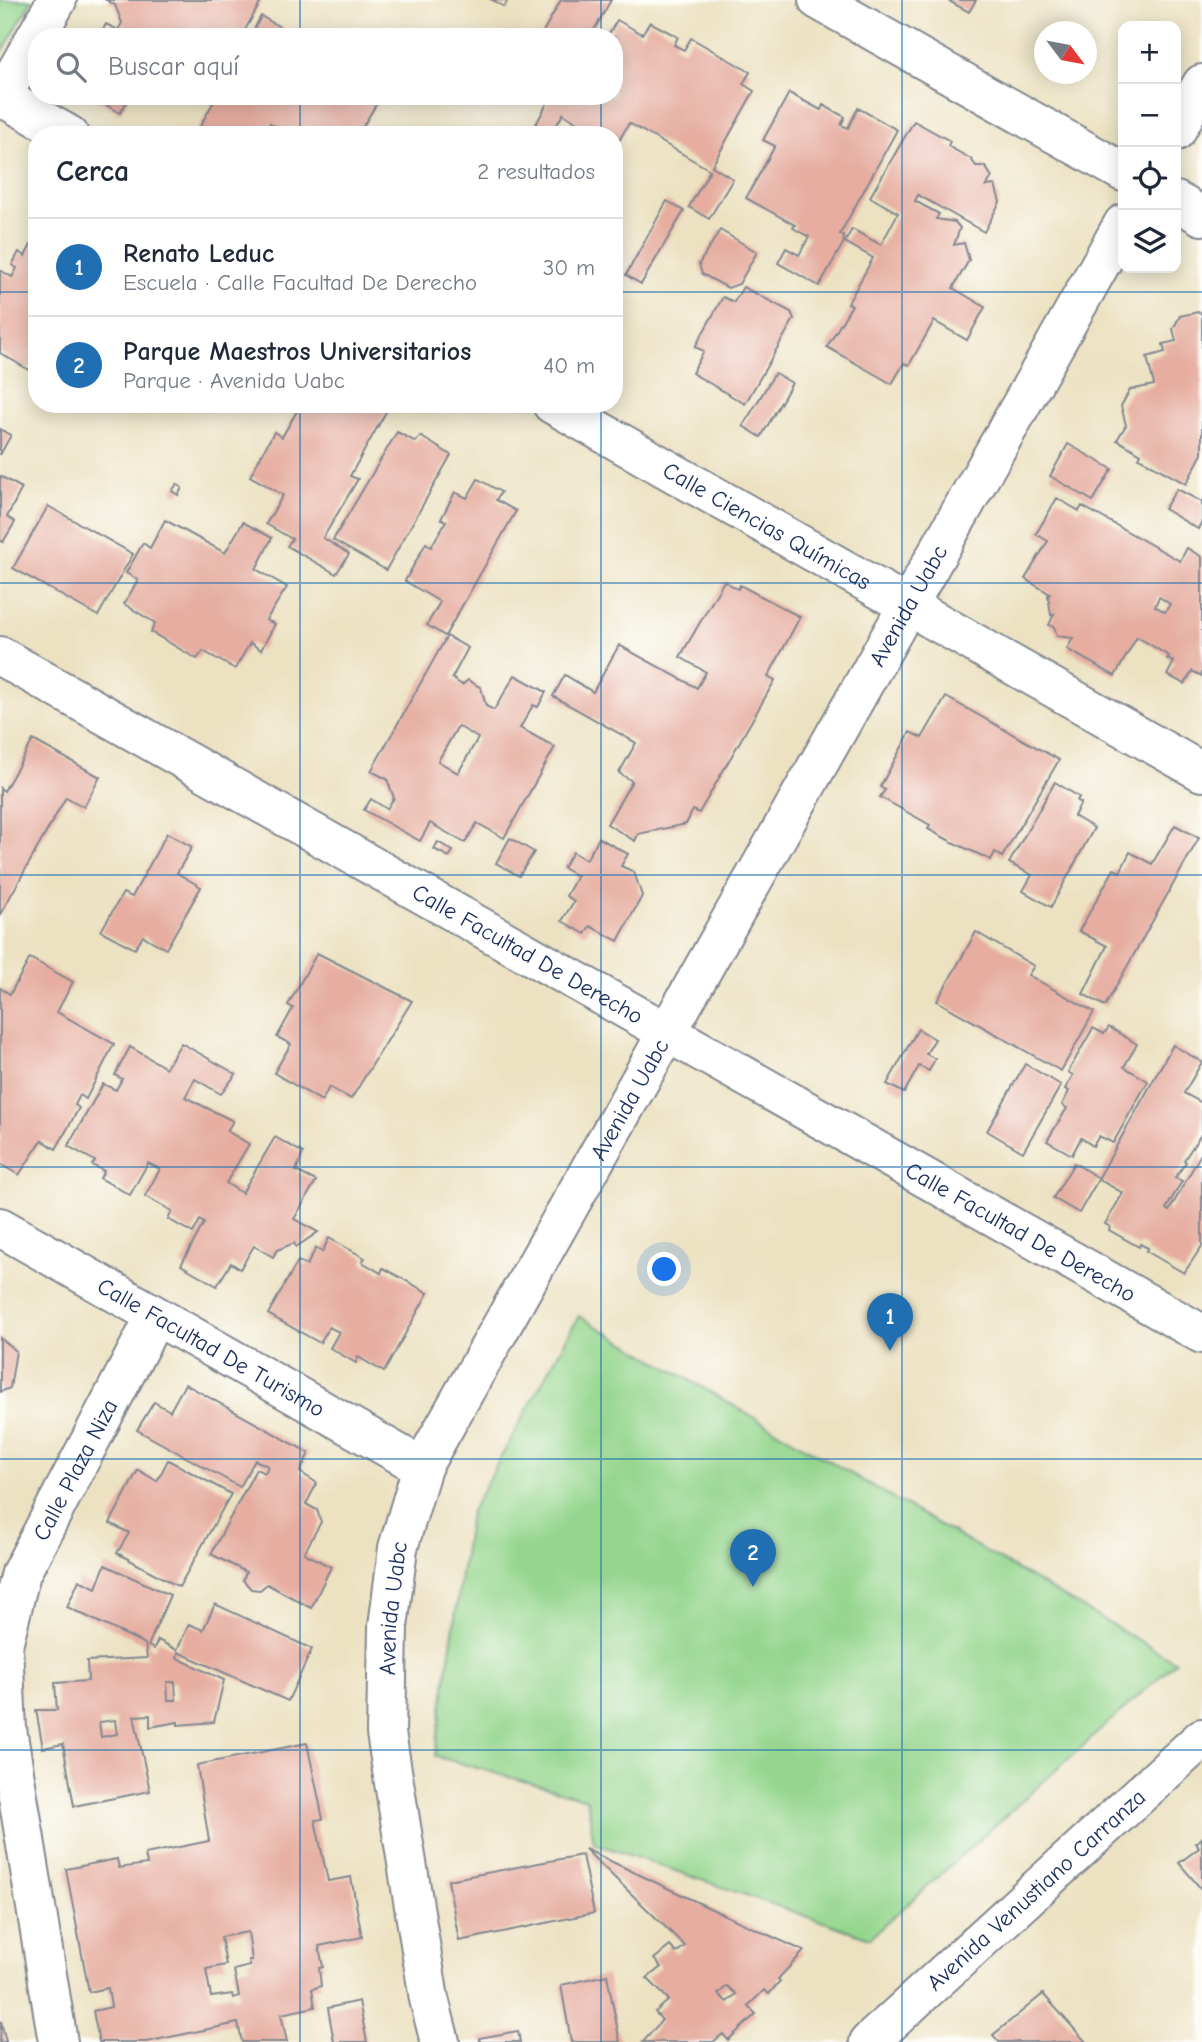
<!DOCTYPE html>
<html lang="es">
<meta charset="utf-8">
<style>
:root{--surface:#fff;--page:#f6f6f7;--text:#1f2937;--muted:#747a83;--line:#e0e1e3;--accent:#1f6fb2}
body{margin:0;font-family:"Comic Neue",sans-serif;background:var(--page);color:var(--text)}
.controls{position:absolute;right:21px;top:21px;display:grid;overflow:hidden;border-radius:14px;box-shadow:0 4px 18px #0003}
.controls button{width:63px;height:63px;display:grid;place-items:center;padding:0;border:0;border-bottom:2px solid var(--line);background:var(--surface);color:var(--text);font:35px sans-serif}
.compass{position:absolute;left:1034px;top:21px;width:63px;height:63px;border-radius:50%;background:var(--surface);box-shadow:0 4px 18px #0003;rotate:122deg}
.you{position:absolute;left:665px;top:1270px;width:24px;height:24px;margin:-18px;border:5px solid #fff;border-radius:50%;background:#1a73e8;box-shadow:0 0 0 10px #1a73e833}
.badge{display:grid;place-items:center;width:46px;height:46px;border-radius:50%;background:var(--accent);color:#fff;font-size:23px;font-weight:700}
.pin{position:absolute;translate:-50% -58px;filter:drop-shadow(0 2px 4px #0008)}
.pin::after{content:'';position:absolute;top:37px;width:24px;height:21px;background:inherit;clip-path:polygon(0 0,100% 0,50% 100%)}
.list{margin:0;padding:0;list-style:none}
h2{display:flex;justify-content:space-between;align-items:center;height:91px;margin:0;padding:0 28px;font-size:30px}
h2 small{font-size:23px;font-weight:400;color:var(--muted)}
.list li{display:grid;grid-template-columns:46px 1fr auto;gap:21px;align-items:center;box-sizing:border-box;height:98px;padding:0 28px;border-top:2px solid var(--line)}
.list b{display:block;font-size:26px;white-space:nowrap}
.list p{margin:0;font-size:23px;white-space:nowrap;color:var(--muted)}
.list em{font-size:23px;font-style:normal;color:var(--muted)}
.icon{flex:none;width:38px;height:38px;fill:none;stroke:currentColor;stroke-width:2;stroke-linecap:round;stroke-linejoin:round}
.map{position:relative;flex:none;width:1202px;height:2042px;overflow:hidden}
.search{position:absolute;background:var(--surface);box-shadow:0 4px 18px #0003;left:28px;top:28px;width:595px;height:77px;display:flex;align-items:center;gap:18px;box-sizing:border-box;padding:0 24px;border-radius:28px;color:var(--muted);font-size:26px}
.panel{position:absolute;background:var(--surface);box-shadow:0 4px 18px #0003;left:28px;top:126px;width:595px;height:287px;border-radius:28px}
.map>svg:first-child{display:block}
</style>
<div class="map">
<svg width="1202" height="2042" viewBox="0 0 1202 2042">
<rect width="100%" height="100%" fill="#fdfcf7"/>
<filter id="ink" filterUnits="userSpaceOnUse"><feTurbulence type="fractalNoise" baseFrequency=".0143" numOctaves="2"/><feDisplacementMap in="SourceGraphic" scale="14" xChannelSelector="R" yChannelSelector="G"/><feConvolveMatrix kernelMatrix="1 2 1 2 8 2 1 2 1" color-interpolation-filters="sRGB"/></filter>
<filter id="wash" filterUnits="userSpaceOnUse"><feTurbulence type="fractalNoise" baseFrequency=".00686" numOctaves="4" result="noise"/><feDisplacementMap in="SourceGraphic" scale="28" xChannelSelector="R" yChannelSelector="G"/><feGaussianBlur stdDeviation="1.57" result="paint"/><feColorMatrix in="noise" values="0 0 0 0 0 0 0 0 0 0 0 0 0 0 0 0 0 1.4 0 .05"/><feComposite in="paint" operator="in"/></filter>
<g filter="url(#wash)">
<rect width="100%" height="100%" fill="#ece2c2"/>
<!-- green -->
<g fill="#94d68e" stroke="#588276" stroke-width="2">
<polygon points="0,0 32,0 0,56"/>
<polygon points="579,1316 1176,1662 870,1938 594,1843 587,1799 435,1756 470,1513"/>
</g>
<g id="blocks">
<!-- building -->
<g fill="#e6ada0" fill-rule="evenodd">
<polygon points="106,0 262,0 241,37 99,37 106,24 118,30 122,23 115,5"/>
<polygon points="492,0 508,0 504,7"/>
<polygon points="561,0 611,0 590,37 540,37"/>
<polygon points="947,0 976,0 969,12"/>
<polygon points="261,16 297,37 250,37"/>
<polygon points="617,20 642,34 650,22 678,37 674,45 684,50 691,38 750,72 743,84 754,91 712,166 733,179 709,219 689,207 710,170 629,123 616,146 614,135 597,135 563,114 551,135 535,126 551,96 614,96 614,37 607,37"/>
<polygon points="789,93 821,110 823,105 845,117 841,125 848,128 858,108 897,130 840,234 844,236 843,244 819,286 778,263 786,248 799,255 809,237 793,228 795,225 746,198 775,146 763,140"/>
<polygon points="91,96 130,96 120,113"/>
<polygon points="217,96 381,96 358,135 290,135 270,123 263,135 195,135"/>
<polygon points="914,121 950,141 948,146 971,159 976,166 985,166 992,177 986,186 995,185 1000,202 984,232 918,195 915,201 939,214 936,219 955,222 960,228 954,245 964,243 969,260 953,288 985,307 967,340 934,321 909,365 904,363 892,384 827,347 852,305 848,303 873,258 845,242 852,229 881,245 898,213 870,197"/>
<polygon points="667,201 684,211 641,284 626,275"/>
<polygon points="720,230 757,252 739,284 728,288 702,274 699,264"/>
<polygon points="37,234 37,367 32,365 29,370 0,353 0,270 12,277 17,268 12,265 19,252 25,256"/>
<polygon points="743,287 791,312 794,319 745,404 692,373 704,351 695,347 723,297 734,302"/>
<polygon points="1198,312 1202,314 1202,454 1186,484 1139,458 1141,454 1117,440 1126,425 1121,406 1130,390 1154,385 1147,357 1165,352 1163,344 1176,341 1173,329 1180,316"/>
<polygon points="775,373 792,383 761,437 743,426"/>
<polygon points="301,404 378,404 387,410 350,476 358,479 323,538 349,554 336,574 287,546 292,539 266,524 283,495 250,476 274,432 282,437"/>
<polygon points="0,429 11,435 0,455"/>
<polygon points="397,432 416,442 420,436 451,455 386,570 333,540"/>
<polygon points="1068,444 1112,469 1093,501 1050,476"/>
<polygon points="0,476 22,488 7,517 15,522 3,542 0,540"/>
<polygon points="478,479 501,492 496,500 516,511 445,636 427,625 440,602 405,581 426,543 431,547 446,521 441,519 455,492 467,498"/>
<polygon points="177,484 182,488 178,495 172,491"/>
<polygon points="1177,489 1202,502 1202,521 1198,529 1164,509"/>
<path d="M 1057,498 L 1079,511 L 1082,506 L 1180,561 L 1187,548 L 1202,557 L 1202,676 L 1192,671 L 1185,684 L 1167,675 L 1174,662 L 1167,659 L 1169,656 L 1137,637 L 1115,676 L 1067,649 L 1073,638 L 1057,636 L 1054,627 L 1049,625 L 1054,614 L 1051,615 L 1048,595 L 1050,594 L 1025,579 L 1048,541 L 1036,534 ZM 1159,597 L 1170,604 L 1165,612 L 1155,606 Z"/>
<polygon points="48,506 133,554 98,616 13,568"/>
<polygon points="165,520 225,553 243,522 272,538 256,569 287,587 266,620 275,624 261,650 250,643 235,669 203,651 197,659 151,632 155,623 124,604 138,580 126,573 143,543 150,548"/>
<polygon points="724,581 738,589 740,585 800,617 768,677 775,680 699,813 693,810 686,824 638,834 635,841 607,824 632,781 619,773 636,743 553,696 565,675 593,692 619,645 697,688 706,672 680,657"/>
<path d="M 447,636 L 468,648 L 452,678 L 462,685 L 468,680 L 481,688 L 486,706 L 494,710 L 515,675 L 546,692 L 538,707 L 533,705 L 520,728 L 555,747 L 504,838 L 477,823 L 465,843 L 430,823 L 420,841 L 364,810 L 371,799 L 387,809 L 394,798 L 387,779 L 371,771 ZM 458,726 L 478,738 L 458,773 L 438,761 Z"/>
<polygon points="946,697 1059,760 1002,857 995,852 991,860 952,842 928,829 930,825 880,797 885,790 880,787 910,732 922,738"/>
<polygon points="33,740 100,777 84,807 66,797 0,915 0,788 4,791"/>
<polygon points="1055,782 1079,797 1077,801 1081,803 1074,816 1094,828 1051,907 1023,891 1032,875 1009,863"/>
<polygon points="1175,825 1199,838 1105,1006 1083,994 1107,946 1079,931 1114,869 1120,872 1130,852 1152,864"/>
<polygon points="167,833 192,847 177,873 201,887 166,949 143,936 135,949 101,931 123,893 132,897"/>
<polygon points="510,838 534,852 519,876 496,863"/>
<polygon points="599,838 628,854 621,866 634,872 642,896 618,941 590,926 585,934 562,921 574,901 566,896 577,876 563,868 573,852 586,860"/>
<polygon points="438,842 453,851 449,857 434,849"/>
<polygon points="976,932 1034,966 1028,975 1094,1012 1061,1071 937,1001"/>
<polygon points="317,953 412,1001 351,1099 329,1087 322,1101 274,1073 291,1044 277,1037 293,1008 288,1005"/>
<polygon points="30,958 73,982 57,1012 114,1044 86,1099 80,1095 75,1105 79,1108 56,1149 42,1140 19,1175 0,1164 0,988 10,994"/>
<polygon points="1109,1027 1137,1044 1124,1067 1148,1081 1113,1143 1099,1136 1093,1146 1081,1138 1072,1155 1047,1141 1067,1108 1062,1105 1069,1091 1065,1089 1073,1075 1068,1072 1093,1028 1104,1034"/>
<polygon points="918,1029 935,1039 926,1054 935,1059 929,1071 919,1066 904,1093 887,1084"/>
<polygon points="181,1043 236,1074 221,1094 195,1079 185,1097 233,1121 227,1131 249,1144 226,1183 242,1193 275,1137 303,1153 296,1171 316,1181 294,1219 318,1232 296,1247 294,1243 277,1250 273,1257 254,1246 240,1269 231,1263 217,1286 181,1265 204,1223 200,1220 193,1233 168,1219 172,1211 145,1196 160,1169 148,1163 130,1195 100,1178 104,1171 92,1165 95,1161 68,1146 103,1084 116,1090 122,1079 115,1075 130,1047 166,1068"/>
<polygon points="1173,1045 1202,1062 1184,1093 1202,1103 1202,1133 1184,1160 1186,1162 1175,1178 1182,1181 1166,1209 1169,1211 1202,1152 1202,1246 1184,1273 1146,1251 1148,1248 1140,1244 1139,1247 1109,1230 1110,1227 1105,1224 1123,1193 1098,1179"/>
<polygon points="1025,1064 1061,1085 1023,1152 987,1131"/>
<polygon points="1074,1163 1099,1178 1079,1213 1053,1198"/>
<polygon points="329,1238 365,1258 362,1262 381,1273 383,1268 428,1293 384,1372 358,1357 356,1363 330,1348 339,1332 329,1327 320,1343 268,1314 298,1261 307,1265 316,1248 322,1252"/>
<polygon points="0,1338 16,1351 10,1388 0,1392"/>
<polygon points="185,1384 309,1453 300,1472 317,1483 306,1504 317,1510 321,1522 304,1553 331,1567 311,1608 267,1584 260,1590 251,1589 243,1580 246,1572 211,1554 256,1469 265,1473 268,1466 255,1460 240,1487 137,1430 154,1402 170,1411"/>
<polygon points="168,1460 231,1494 179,1587 117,1553 129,1533 110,1523 138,1470 157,1481"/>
<path d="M 105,1565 L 170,1595 L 148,1646 L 154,1649 L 158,1640 L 177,1650 L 189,1624 L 203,1630 L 215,1604 L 312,1649 L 288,1701 L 178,1652 L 177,1658 L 224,1680 L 214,1722 L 178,1725 L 178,1722 L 150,1727 L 150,1715 L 134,1716 L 150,1791 L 74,1806 L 63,1744 L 43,1748 L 36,1710 L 57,1710 L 55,1683 L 88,1681 L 87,1661 L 147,1658 L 145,1644 L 67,1607 L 79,1580 L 96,1588 ZM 167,1682 L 175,1682 L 176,1700 L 168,1700 ZM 115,1720 L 117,1734 L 101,1737 L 99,1722 Z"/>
<path d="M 307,1743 L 323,1819 L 315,1820 L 328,1881 L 351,1877 L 362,1937 L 319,1946 L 323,1967 L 319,1968 L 321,1986 L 312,1989 L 315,2007 L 281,2014 L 287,2042 L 242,2042 L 238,2023 L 146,2042 L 99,2042 L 93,2011 L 111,2007 L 108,1988 L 89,1992 L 66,1869 L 117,1859 L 119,1868 L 147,1864 L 145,1854 L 209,1841 L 197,1765 ZM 248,1932 L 252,1960 L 249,1960 L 250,1966 L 234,1970 L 239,1996 L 233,1998 L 232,1994 L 211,1997 L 206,1969 L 226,1965 L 221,1937 Z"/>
<polygon points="1202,1838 1202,1890 1179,1863 1199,1848 1196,1843"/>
<path d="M 585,1849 L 720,1913 L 804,1951 L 778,1979 L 780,1981 L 769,1994 L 764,1990 L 748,2006 L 756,2014 L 728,2040 L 723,2034 L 713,2042 L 643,2042 L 662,2020 L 655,2012 L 669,2000 L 647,1978 L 661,1967 L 654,1959 L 670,1946 L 676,1953 L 685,1946 ZM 727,1986 L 736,1994 L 727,2002 L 718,1994 Z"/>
<polygon points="582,1855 594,1913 459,1941 448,1880"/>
<polygon points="607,1975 620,2042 571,2042 561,1985"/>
<polygon points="1043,1994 1086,2042 999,2042 993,2035"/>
<polygon points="359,2001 367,2042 334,2042 328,2008"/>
<polygon points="1,2021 6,2042 0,2042"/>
<polygon points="518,2031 520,2042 480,2042 479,2038"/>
</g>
</g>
</g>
<g filter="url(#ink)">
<use href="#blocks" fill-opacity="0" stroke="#848890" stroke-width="2"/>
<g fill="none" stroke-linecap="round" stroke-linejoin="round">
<defs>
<g id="minor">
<polyline points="818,0 1123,172"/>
<polyline points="2,97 69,135"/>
<polyline points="1176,201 1202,216"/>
<path id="s1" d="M 552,404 L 1202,772"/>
<path id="s2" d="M 0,656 L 1202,1334"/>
<path id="s3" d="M 0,1227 L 422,1467"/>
<path id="s4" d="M 58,2042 L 7,1729 L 3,1645 L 21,1573 L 155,1317"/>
</g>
<g id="tertiary">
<polyline points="0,100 57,0"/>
<polyline points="1176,131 1202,84"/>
<path id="s5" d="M 440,2042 L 429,1999 L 386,1733 L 388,1627 L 398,1548 L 422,1467 L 1123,224"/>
<path id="s6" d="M 869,2042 L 1202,1738"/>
</g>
</defs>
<!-- minor casing -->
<use href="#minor" stroke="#848890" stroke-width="42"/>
<!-- tertiary casing -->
<use href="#tertiary" stroke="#848890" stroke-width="42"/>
<!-- minor -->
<use href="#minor" stroke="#fff" stroke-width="38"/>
<!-- tertiary -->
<use href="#tertiary" stroke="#fff" stroke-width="38"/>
</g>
</g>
<!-- grid -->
<path fill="none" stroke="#1f6fb2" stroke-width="2" stroke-opacity="0.55" d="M 300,0 L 300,37M 601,0 L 601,37M 902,0 L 902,2042M 300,96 L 300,135M 601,96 L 601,135M 0,292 L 37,292M 614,292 L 1202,292M 300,404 L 300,2042M 601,404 L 601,2042M 0,583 L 1202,583M 0,875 L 1202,875M 0,1167 L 1202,1167M 0,1459 L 1202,1459M 0,1750 L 1202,1750"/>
<g text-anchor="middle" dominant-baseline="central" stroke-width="6" stroke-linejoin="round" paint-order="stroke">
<!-- street labels -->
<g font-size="23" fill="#1b2f5e" stroke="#fdfcf7">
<text stroke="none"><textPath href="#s1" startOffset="247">Calle Ciencias Químicas</textPath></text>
<text stroke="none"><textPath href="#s5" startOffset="1573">Avenida Uabc</textPath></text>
<text stroke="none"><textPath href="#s2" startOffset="606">Calle Facultad De Derecho</textPath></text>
<text stroke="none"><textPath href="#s5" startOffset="1006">Avenida Uabc</textPath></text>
<text stroke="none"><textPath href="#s2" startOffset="1172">Calle Facultad De Derecho</textPath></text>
<text stroke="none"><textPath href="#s3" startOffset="243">Calle Facultad De Turismo</textPath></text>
<text stroke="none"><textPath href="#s4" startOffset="592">Calle Plaza Niza</textPath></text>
<text stroke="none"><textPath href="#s5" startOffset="439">Avenida Uabc</textPath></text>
<text stroke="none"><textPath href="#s6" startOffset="226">Avenida Venustiano Carranza</textPath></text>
</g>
</g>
</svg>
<div class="controls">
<button>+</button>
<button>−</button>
<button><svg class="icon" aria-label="locate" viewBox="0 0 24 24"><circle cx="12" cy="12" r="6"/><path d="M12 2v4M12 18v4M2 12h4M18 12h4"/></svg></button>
<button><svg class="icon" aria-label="layers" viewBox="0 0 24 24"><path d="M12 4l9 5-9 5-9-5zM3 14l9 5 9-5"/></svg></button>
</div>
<svg class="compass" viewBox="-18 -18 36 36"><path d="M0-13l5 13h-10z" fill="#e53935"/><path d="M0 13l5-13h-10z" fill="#747a83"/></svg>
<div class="you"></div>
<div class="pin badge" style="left:890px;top:1351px">1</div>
<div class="pin badge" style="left:753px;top:1587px">2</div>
<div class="search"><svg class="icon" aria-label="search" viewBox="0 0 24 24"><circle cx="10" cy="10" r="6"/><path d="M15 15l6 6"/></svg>Buscar aquí</div>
<section class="panel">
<h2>Cerca<small>2 resultados</small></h2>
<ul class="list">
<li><span class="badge">1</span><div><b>Renato Leduc</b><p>Escuela · Calle Facultad De Derecho</p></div><em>30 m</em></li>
<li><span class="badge">2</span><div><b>Parque Maestros Universitarios</b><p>Parque · Avenida Uabc</p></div><em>40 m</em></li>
</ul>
</section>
</div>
